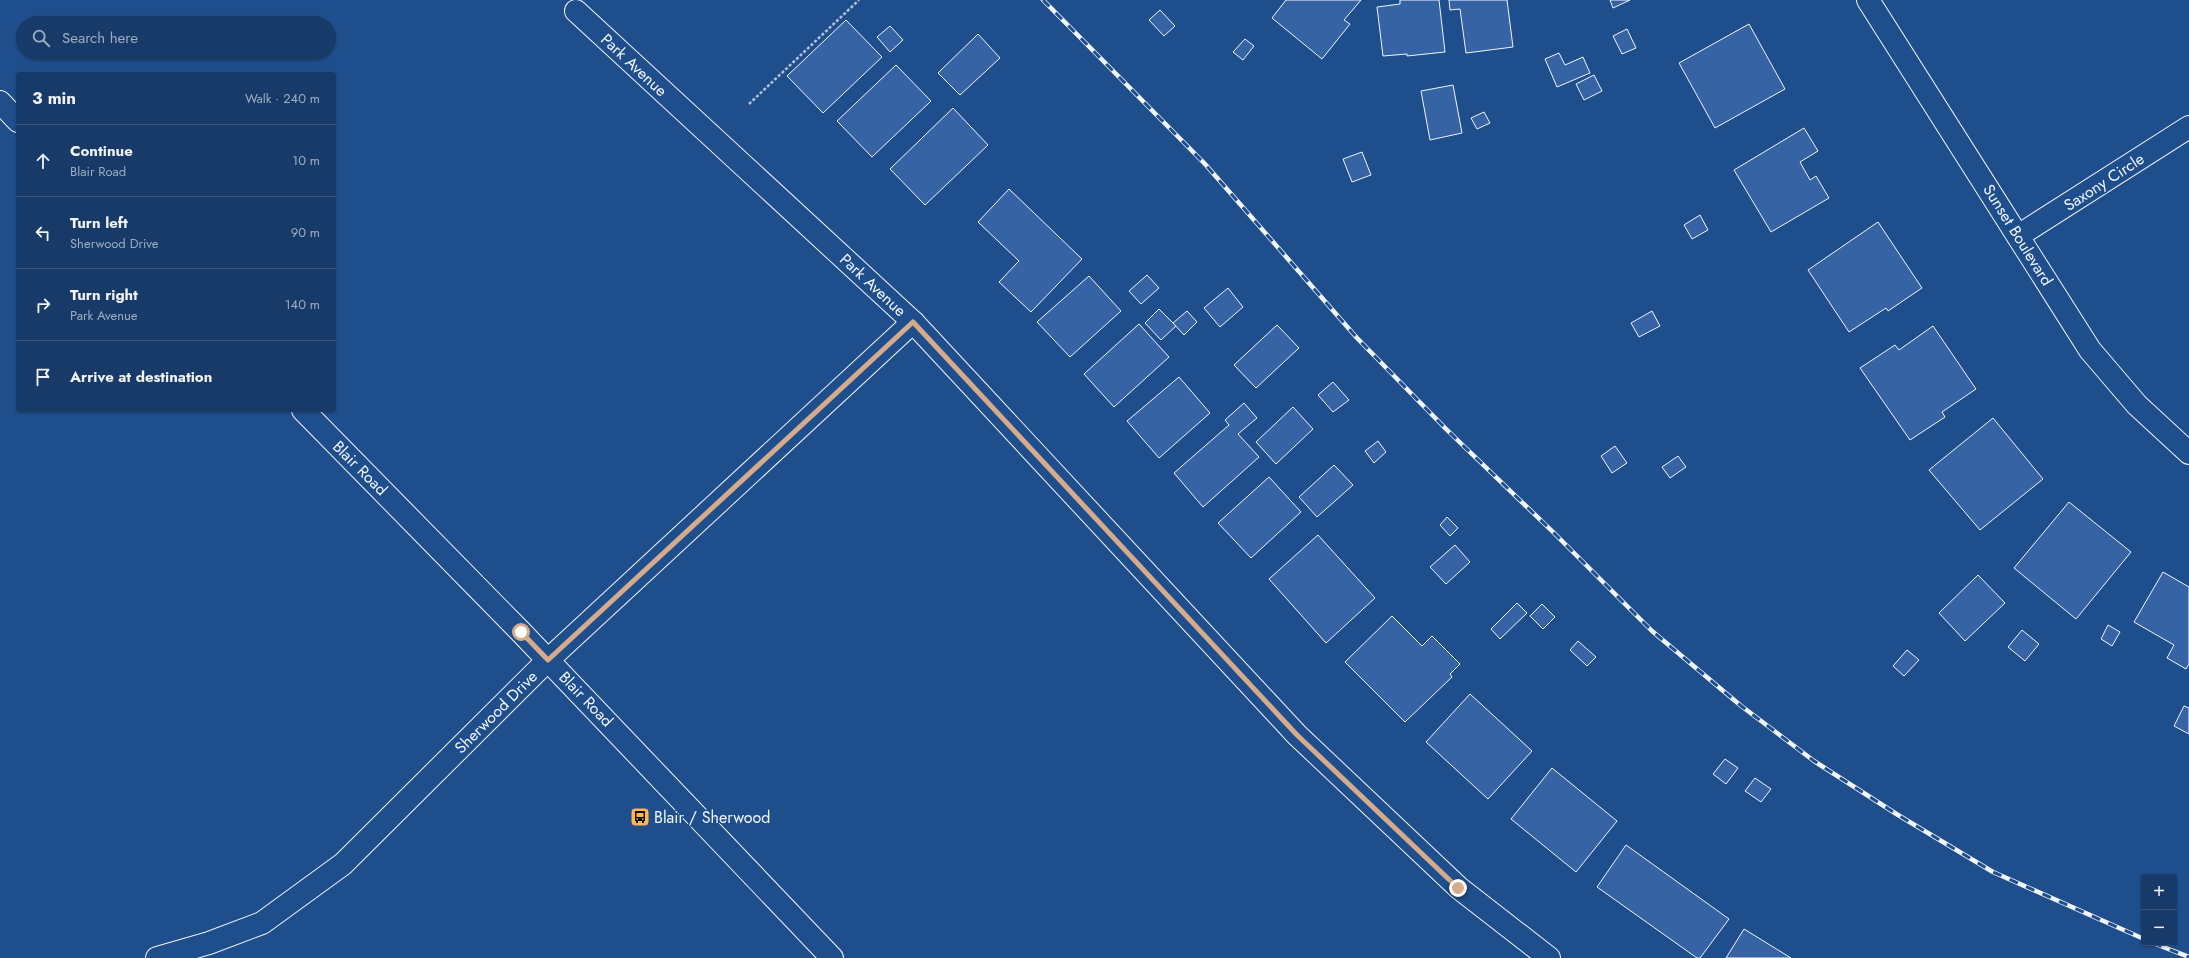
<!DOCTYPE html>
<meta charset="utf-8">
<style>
:root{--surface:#173a69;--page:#20416f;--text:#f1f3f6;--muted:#9eadc0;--line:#36547d}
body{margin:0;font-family:Jost,sans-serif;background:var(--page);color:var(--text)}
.controls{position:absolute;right:12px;bottom:12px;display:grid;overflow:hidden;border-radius:4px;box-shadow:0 1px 3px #0004}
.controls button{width:36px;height:36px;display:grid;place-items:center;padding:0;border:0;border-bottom:1px solid var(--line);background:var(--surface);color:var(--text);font:20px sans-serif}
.stop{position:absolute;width:12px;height:12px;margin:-9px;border:3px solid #d6ab8b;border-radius:50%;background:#fff}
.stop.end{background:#d6ab8b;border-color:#fff;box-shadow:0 1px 4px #0008}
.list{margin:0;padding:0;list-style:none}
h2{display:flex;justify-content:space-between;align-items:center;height:52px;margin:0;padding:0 16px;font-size:17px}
h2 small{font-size:13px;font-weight:400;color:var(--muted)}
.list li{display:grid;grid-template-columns:26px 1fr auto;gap:12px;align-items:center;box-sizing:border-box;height:72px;padding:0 16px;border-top:1px solid var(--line)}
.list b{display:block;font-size:15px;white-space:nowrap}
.list p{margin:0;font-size:13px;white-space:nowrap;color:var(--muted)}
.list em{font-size:13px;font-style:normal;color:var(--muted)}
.icon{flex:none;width:22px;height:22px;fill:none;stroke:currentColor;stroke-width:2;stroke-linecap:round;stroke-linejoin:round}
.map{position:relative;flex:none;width:2189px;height:958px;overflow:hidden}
.search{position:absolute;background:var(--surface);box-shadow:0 1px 3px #0004;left:16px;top:16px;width:320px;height:44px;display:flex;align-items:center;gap:10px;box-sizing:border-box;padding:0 14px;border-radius:22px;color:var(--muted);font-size:15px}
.panel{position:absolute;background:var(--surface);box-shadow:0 1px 3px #0004;left:16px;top:72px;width:320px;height:340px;border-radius:4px}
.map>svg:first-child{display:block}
</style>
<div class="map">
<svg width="2189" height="958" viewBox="0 0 2189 958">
<rect width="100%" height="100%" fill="#1f4e8c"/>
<!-- building -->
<g fill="#3563a3" stroke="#f2f6ff">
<polygon points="1286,0 1361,0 1344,20 1350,24 1322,59 1272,18"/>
<polygon points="1400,0 1439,0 1445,52 1407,56 1407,54 1383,56 1377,7 1400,4"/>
<polygon points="1449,0 1507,0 1513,47 1466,53 1460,9 1450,10"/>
<polygon points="1610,0 1630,0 1613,8"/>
<polygon points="1160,10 1175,26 1164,36 1149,20"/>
<polygon points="846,20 882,57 823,113 787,76"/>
<polygon points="1749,24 1785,89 1715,128 1679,63"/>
<polygon points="890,26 903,40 890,52 877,37"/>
<polygon points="1627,29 1636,48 1622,54 1613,36"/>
<polygon points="978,34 1000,58 960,95 938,73"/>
<polygon points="1245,39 1254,46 1243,60 1233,52"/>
<polygon points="1559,53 1565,65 1583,57 1590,73 1557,87 1545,59"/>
<polygon points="896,65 931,101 872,157 837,121"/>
<polygon points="1594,75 1602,91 1584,100 1576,84"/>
<polygon points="1453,85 1462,133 1430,140 1421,91"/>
<polygon points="953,108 988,145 925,205 890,169"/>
<polygon points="1484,112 1490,123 1477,129 1471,118"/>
<polygon points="1804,128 1818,151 1800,162 1810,180 1816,176 1829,198 1771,232 1734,170"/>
<polygon points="1362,152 1371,175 1352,182 1343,159"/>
<polygon points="1009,189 1082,259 1031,312 999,282 1019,261 978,222"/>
<polygon points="1700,215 1708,230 1692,239 1684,225"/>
<polygon points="1878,222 1922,288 1888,311 1886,308 1849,332 1808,270"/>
<polygon points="1147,275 1159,288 1141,304 1129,291"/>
<polygon points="1089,276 1121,311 1070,357 1037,322"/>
<polygon points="1228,288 1243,307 1220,327 1204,308"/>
<polygon points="1159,309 1176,326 1161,340 1145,323"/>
<polygon points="1187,311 1197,322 1184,335 1173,323"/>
<polygon points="1652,311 1660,326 1639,337 1631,323"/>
<polygon points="1139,324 1169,357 1114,407 1084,374"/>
<polygon points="1277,325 1299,348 1256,388 1234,365"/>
<polygon points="1933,326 1976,389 1942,412 1945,417 1910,440 1860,368 1895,345 1899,350"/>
<polygon points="1179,377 1210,413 1159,458 1127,421"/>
<polygon points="1333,382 1349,400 1333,412 1318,395"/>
<polygon points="1244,403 1257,418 1238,434 1259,457 1203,507 1174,473 1229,425 1225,420"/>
<polygon points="1293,407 1313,429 1276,464 1256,442"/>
<polygon points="1993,418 2043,479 1980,530 1929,470"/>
<polygon points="1378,441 1386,452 1374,463 1365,451"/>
<polygon points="1615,446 1627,463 1612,473 1601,456"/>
<polygon points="1678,456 1686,467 1670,478 1662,467"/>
<polygon points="1334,465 1353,485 1317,517 1299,497"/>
<polygon points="1269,477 1301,512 1251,558 1218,523"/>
<polygon points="2069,502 2131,552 2076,619 2014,568"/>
<polygon points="1447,517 1458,528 1450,536 1440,525"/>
<polygon points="1318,535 1375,598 1326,643 1269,579"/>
<polygon points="1455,545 1470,562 1446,584 1430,567"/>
<polygon points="2163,572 2189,587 2189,664 2186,669 2167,658 2174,645 2134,622"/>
<polygon points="1978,575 2005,603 1965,641 1939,613"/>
<polygon points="1517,603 1527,613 1500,639 1491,629"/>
<polygon points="1542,604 1555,617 1543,629 1530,616"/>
<polygon points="1392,616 1422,646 1432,636 1460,664 1450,674 1452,677 1405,722 1345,662"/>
<polygon points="2108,625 2120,632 2112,646 2101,639"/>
<polygon points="2022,630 2039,644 2025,661 2008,647"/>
<polygon points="1578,641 1596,657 1587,666 1570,650"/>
<polygon points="1907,650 1919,660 1904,676 1893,666"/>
<polygon points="1470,694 1532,751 1488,799 1426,742"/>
<polygon points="2184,706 2189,708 2189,734 2174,726"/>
<polygon points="1725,759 1738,768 1726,784 1713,774"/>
<polygon points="1552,768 1617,821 1576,872 1511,819"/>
<polygon points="1755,778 1771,789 1761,802 1745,791"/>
<polygon points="1626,845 1729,919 1700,958 1697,958 1597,887"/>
<polygon points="1744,929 1791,958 1726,958"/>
</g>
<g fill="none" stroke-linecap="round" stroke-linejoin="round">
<defs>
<g id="street">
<polyline points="1868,0 2090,350 2137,405 2189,453"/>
<polyline points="576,11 913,322 1297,735 1459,888 1549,958"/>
<polyline points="2018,236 2189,127"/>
<polyline points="157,958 209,943 262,923 343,864 548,660 913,322"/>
</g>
<g id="secondary">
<polyline points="0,102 18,121"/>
<polyline points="303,410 521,632 832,958"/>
</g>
</defs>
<!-- street casing -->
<use href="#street" stroke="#f2f6ff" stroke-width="24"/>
<!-- secondary casing -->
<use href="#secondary" stroke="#f2f6ff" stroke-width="24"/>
<!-- path -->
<polyline stroke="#b3c4dc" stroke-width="2.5" stroke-dasharray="3 2" stroke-linecap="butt" points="749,104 859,0"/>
<!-- street -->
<use href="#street" stroke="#1f4e8c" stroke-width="22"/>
<!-- secondary -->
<use href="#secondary" stroke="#1f4e8c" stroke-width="22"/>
<defs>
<g id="rail">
<polyline points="1043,0 1205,164 1357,338 1446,429 1553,532 1652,631 1740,705 1814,761 1898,815 1993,872 2144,939"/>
<polyline points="2153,943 2189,957"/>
</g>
</defs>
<!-- rail casing -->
<use href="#rail" stroke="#f2f6ff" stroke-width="4.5"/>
<!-- rail -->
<use href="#rail" stroke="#1f4e8c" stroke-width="3" stroke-dasharray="9" stroke-linecap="butt"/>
</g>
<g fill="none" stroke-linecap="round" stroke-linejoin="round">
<!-- route -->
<polyline stroke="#d6ab8b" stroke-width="5" points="521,632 548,660 913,322 1297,735 1458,888"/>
</g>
<!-- icons -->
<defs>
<symbol id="bus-square" viewBox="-11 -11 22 22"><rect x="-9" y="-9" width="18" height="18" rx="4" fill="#ffb74d" stroke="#1f4e8c"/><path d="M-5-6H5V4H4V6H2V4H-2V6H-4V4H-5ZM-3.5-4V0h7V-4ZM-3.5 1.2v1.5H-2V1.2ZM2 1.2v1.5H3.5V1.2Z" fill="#111"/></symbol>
</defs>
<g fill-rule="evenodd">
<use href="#bus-square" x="629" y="806" width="22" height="22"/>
</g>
<g text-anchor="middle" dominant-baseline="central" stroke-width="3" stroke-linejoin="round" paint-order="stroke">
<!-- street labels -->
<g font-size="16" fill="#f2f6ff" stroke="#1f4e8c">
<text transform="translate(634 65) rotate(43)">Park Avenue</text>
<text transform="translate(2104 182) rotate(-33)">Saxony Circle</text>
<text transform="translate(2018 235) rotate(58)">Sunset Boulevard</text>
<text transform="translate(873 285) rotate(43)">Park Avenue</text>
<text transform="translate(360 468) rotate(45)">Blair Road</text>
<text transform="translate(586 699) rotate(46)">Blair Road</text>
<text transform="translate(496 712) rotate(-45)">Sherwood Drive</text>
</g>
<!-- poi labels -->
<g font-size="16" fill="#f2f6ff" stroke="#1f4e8c" text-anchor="start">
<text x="654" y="817">Blair / Sherwood</text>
</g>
</g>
</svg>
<div class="controls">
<button>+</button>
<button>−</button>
</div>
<div class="stop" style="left:521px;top:632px"></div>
<div class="stop end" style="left:1458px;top:888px"></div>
<div class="search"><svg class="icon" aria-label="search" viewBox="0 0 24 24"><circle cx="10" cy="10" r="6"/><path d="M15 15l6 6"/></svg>Search here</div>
<section class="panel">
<h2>3 min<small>Walk · 240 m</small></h2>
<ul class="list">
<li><svg class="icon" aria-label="ahead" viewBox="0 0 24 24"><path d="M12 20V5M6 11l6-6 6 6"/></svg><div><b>Continue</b><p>Blair Road</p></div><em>10 m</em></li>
<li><svg class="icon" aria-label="left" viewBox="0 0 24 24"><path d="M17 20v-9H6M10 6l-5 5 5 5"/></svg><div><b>Turn left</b><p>Sherwood Drive</p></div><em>90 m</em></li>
<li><svg class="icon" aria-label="right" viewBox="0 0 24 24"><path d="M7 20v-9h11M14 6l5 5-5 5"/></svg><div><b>Turn right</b><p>Park Avenue</p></div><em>140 m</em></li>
<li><svg class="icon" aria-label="arrive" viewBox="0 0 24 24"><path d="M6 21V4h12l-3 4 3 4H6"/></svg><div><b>Arrive at destination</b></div></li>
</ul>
</section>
</div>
